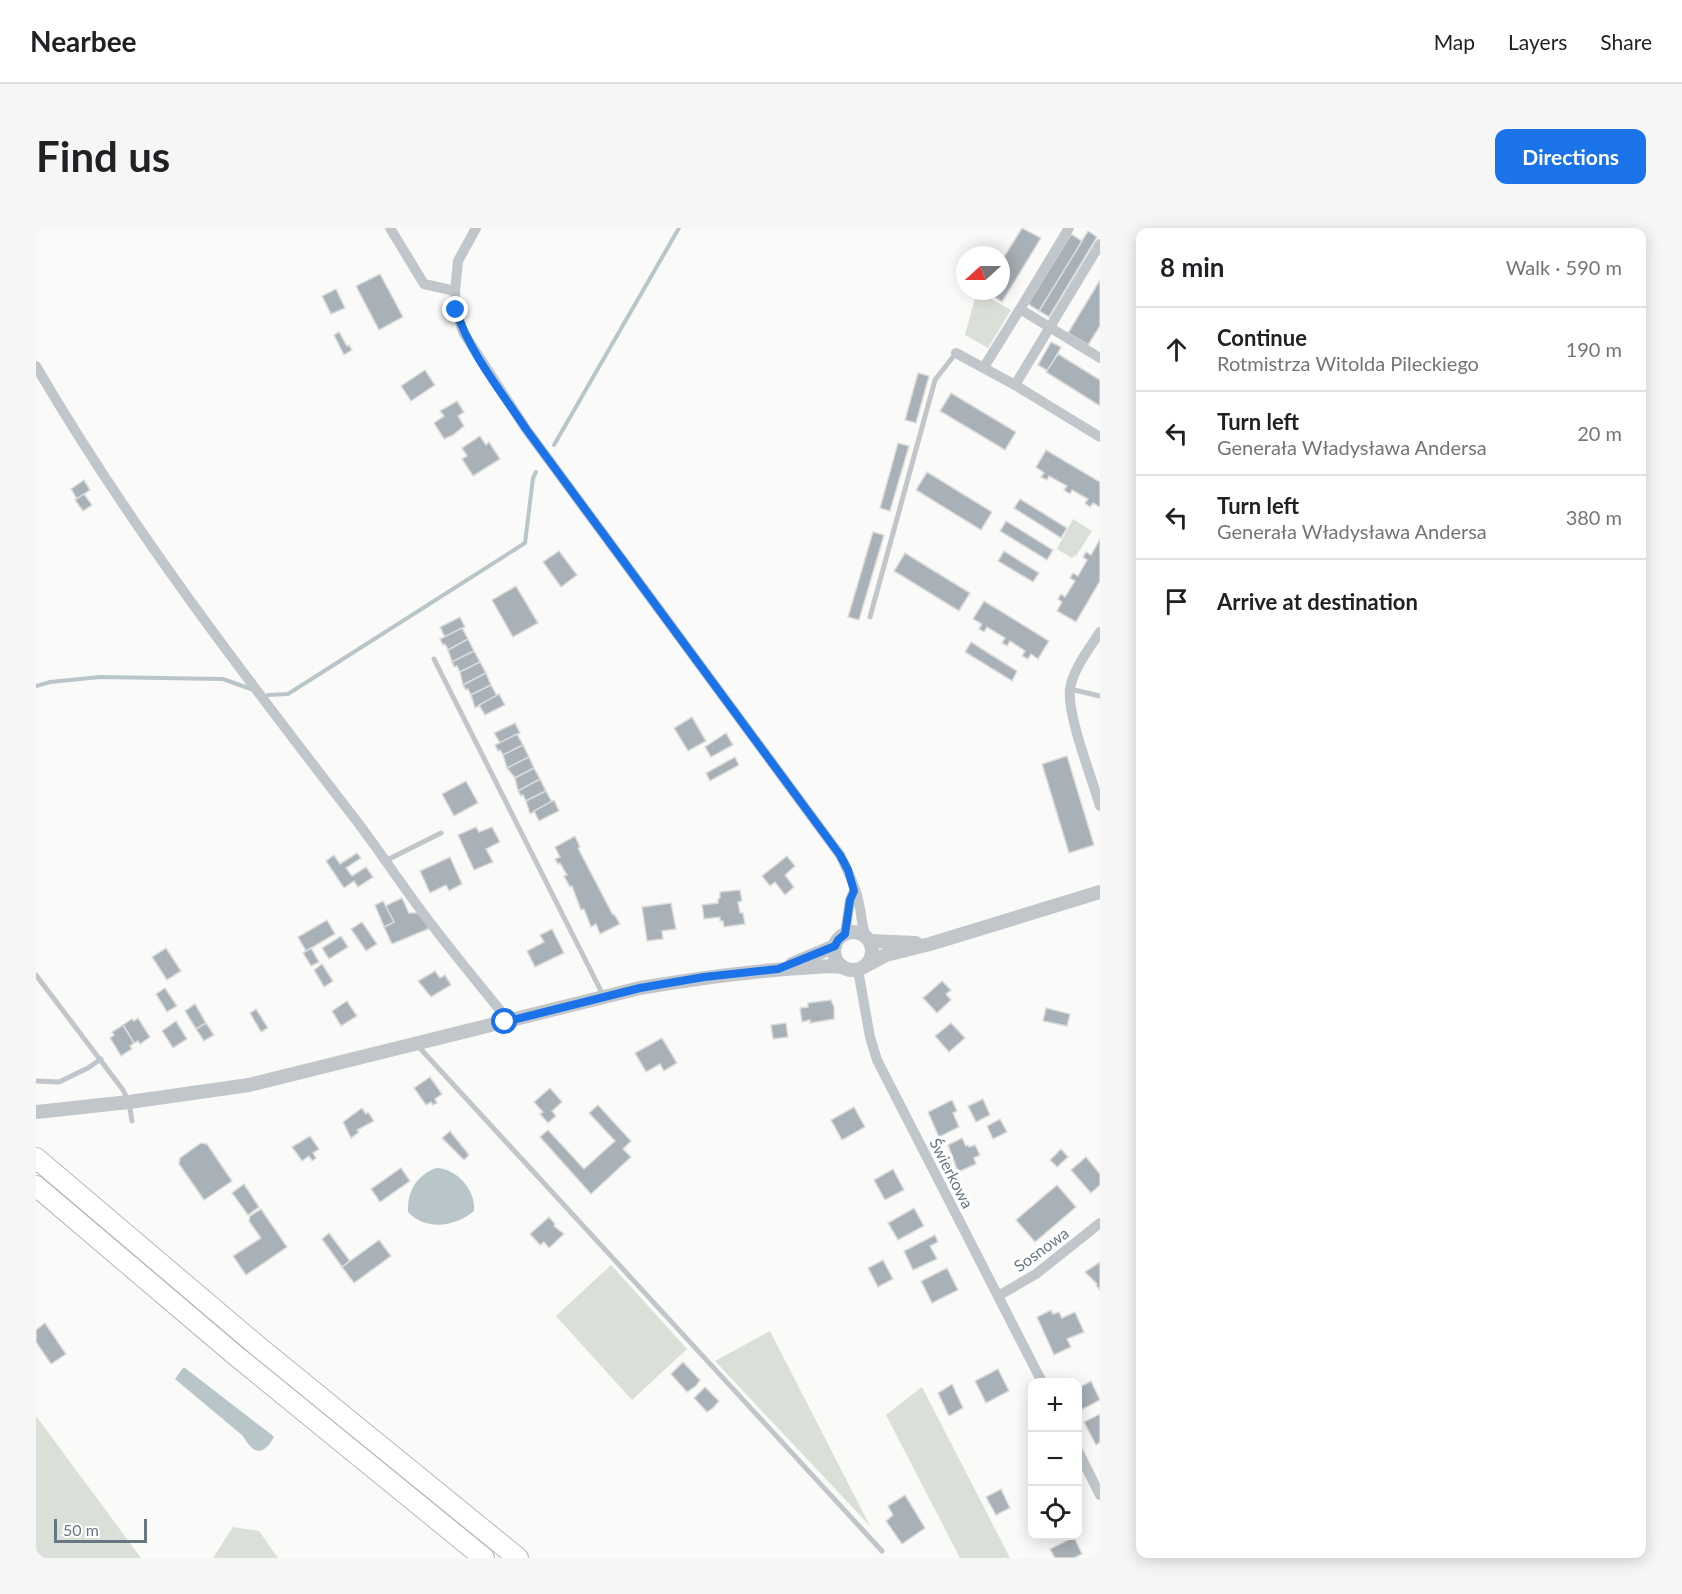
<!DOCTYPE html>
<meta charset="utf-8">
<style>
:root{--surface:#fff;--page:#f6f6f6;--text:#202124;--muted:#757577;--line:#e0e0e0;--accent:#1a73e8}
body{margin:0;font-family:Lato,sans-serif;background:var(--page);color:var(--text)}
.controls{position:absolute;right:18px;bottom:18px;display:grid;overflow:hidden;border-radius:12px;box-shadow:0 3px 15px #0003}
.controls button{width:54px;height:54px;display:grid;place-items:center;padding:0;border:0;border-bottom:2px solid var(--line);background:var(--surface);color:var(--text);font:30px sans-serif}
.compass{position:absolute;left:920px;top:18px;width:54px;height:54px;border-radius:50%;background:var(--surface);box-shadow:0 3px 15px #0003;rotate:249deg}
.scale{position:absolute;left:18px;bottom:15px;width:93px;box-sizing:border-box;padding-left:6px;border:3px solid #667782;border-top:0;font-size:16px;line-height:21px;white-space:nowrap;color:#667782;-webkit-text-stroke:4px #fff;paint-order:stroke}
.stop{position:absolute;width:18px;height:18px;margin:-14px;border:4px solid #1a73e8;border-radius:50%;background:#fff}
.stop.end{background:#1a73e8;border-color:#fff;box-shadow:0 2px 6px #0008}
.list{margin:0;padding:0;list-style:none}
h2{display:flex;justify-content:space-between;align-items:center;height:78px;margin:0;padding:0 24px;font-size:26px}
h2 small{font-size:20px;font-weight:400;color:var(--muted)}
.list li{display:grid;grid-template-columns:39px 1fr auto;gap:18px;align-items:center;box-sizing:border-box;height:84px;padding:0 24px;border-top:2px solid var(--line)}
.list b{display:block;font-size:22px;white-space:nowrap}
.list p{margin:0;font-size:20px;white-space:nowrap;color:var(--muted)}
.list em{font-size:20px;font-style:normal;color:var(--muted)}
.icon{flex:none;width:33px;height:33px;fill:none;stroke:currentColor;stroke-width:2;stroke-linecap:round;stroke-linejoin:round}
.map{position:relative;flex:none;width:1064px;height:1330px;overflow:hidden;border-radius:12px}
header{display:flex;align-items:center;gap:36px;box-sizing:border-box;height:84px;padding:0 30px;background:var(--surface);border-bottom:2px solid var(--line)}
header strong{font-size:28px}
nav{display:flex;gap:33px;margin-inline-start:auto;font-size:21px}
.intro{display:flex;align-items:center;justify-content:space-between;box-sizing:border-box;height:144px;padding:0 36px}
h1{margin:0;font-size:42px}
.button{padding:15px 27px;border-radius:12px;background:var(--accent);color:#fff;font-size:21px;font-weight:700}
main{display:flex;gap:36px;padding:0 36px}
aside{flex:1;background:var(--surface);border-radius:12px;box-shadow:0 3px 15px #0003}
.map>svg:first-child{display:block}
</style>
<header>
<strong>Nearbee</strong>
<nav><a>Map</a><a>Layers</a><a>Share</a></nav>
</header>
<div class="intro"><h1>Find us</h1><a class="button">Directions</a></div>
<main>
<div class="map">
<svg width="1064" height="1330" viewBox="0 0 1064 1330">
<rect width="100%" height="100%" fill="#fafaf8"/>
<!-- green -->
<g fill="#dadfd7">
<polygon points="941,63 975,82 952,120 929,107"/>
<polygon points="1037,291 1056,303 1040,328 1039,327 1036,330 1021,321"/>
<polygon points="575,1037 651,1121 596,1172 520,1088"/>
<polygon points="734,1103 834,1298 679,1133"/>
<polygon points="886,1159 974,1330 924,1330 850,1187"/>
<polygon points="0,1188 105,1330 0,1330"/>
<polygon points="197,1299 223,1303 242,1330 177,1330"/>
</g>
<!-- water -->
<g fill="#b9c6c9">
<path d="M 400,940 C 421,940 440,963 438,983 C 419,999 390,1003 372,984 C 371,963 381,947 400,940 Z"/>
<path d="M 147,1140 L 149,1140 L 236,1207 L 238,1209 C 226,1230 217,1225 207,1208 L 139,1151 Z"/>
</g>
<g fill="none" stroke-linecap="round" stroke-linejoin="round">
<!-- stream -->
<g stroke="#b9c6c9" stroke-width="4">
<polyline points="518,217 643,0"/>
<polyline points="0,458 14,454 64,449 187,451 215,461"/>
<polyline points="232,467 252,466 489,315 497,250 500,244"/>
</g>
</g>
<!-- building -->
<g fill="#a8b1b7" stroke="#dcdcda" stroke-width="1.5">
<polygon points="986,0 1005,10 966,74 949,63 965,63 965,34"/>
<polygon points="1052,3 1061,9 1013,89 1003,83"/>
<polygon points="1035,6 1046,13 1003,83 992,76"/>
<polygon points="344,46 367,89 343,102 320,58"/>
<polygon points="1064,52 1064,98 1052,117 1032,105"/>
<polygon points="300,61 309,80 295,86 286,68"/>
<polygon points="303,104 311,118 313,117 316,122 308,127 298,107"/>
<polygon points="1015,114 1025,119 1012,143 1002,137"/>
<polygon points="1022,126 1064,152 1064,178 1010,144"/>
<polygon points="389,142 399,157 375,173 365,158"/>
<polygon points="882,145 893,148 880,195 869,192"/>
<polygon points="915,165 980,204 969,222 904,183"/>
<polygon points="421,173 428,184 422,188 428,198 417,207 408,211 398,195 408,188 404,183"/>
<polygon points="444,208 450,217 453,214 464,231 437,248 426,231 431,228 426,220"/>
<polygon points="862,215 873,218 854,283 844,280"/>
<polygon points="1010,222 1064,254 1064,279 1057,275 1054,279 1049,275 1052,271 1036,262 1034,266 1028,262 1031,258 1013,248 1011,252 1005,249 1008,245 1000,239"/>
<polygon points="891,244 956,284 945,302 880,262"/>
<polygon points="48,252 54,262 41,271 35,261"/>
<polygon points="48,266 56,277 47,283 39,272"/>
<polygon points="984,271 1031,300 1025,310 978,280"/>
<polygon points="970,293 1017,322 1011,332 964,303"/>
<polygon points="837,304 848,307 823,392 812,389"/>
<polygon points="1064,311 1064,353 1040,394 1021,383 1026,374 1022,371 1025,366 1029,369 1039,353 1034,350 1037,345 1042,348 1051,332 1047,329 1050,324 1055,327"/>
<polygon points="523,323 541,347 525,359 507,334"/>
<polygon points="968,323 1003,345 997,354 962,333"/>
<polygon points="869,325 934,365 923,383 858,343"/>
<polygon points="480,358 502,395 477,409 456,372"/>
<polygon points="948,373 1013,413 1002,431 995,426 992,431 986,428 989,423 974,413 971,418 966,415 969,410 951,399 948,404 943,401 946,396 937,391"/>
<polygon points="424,389 429,399 409,409 404,399"/>
<polygon points="426,400 432,411 412,422 409,416 407,417 404,411"/>
<polygon points="432,411 438,423 416,434 412,422"/>
<polygon points="935,414 981,443 976,453 929,424"/>
<polygon points="438,423 444,434 424,444 421,438 418,439 416,434"/>
<polygon points="444,434 450,445 427,457 424,444"/>
<polygon points="450,445 455,457 435,467 432,461 430,462 427,457"/>
<polygon points="455,457 461,468 439,480 435,467"/>
<polygon points="463,466 469,477 449,487 443,477"/>
<polygon points="656,489 670,513 652,523 638,500"/>
<polygon points="479,495 484,505 464,515 458,505"/>
<polygon points="690,505 697,517 675,529 669,519"/>
<polygon points="481,506 487,517 467,527 464,522 462,523 459,517"/>
<polygon points="487,517 493,529 471,540 467,527"/>
<polygon points="1031,528 1058,617 1033,625 1006,536"/>
<polygon points="493,529 498,540 479,550 471,540"/>
<polygon points="699,529 703,537 674,553 670,545"/>
<polygon points="498,540 504,551 482,563 479,550"/>
<polygon points="504,551 510,563 490,573 487,567 485,568 482,563"/>
<polygon points="430,553 442,575 418,588 406,566"/>
<polygon points="510,563 516,574 494,586 490,573"/>
<polygon points="518,572 523,583 503,593 498,583"/>
<polygon points="440,599 443,604 456,599 464,614 450,621 457,634 438,642 422,607"/>
<polygon points="539,608 544,619 542,620 577,687 578,686 584,696 564,706 560,696 555,699 548,681 545,682 536,658 534,659 528,648 531,647 524,635 522,636 519,631 524,629 519,619"/>
<polygon points="321,625 325,630 310,640 316,648 330,639 337,649 322,659 318,653 308,660 290,633 298,627 304,636"/>
<polygon points="751,628 759,638 749,647 758,659 749,667 739,654 734,658 726,648"/>
<polygon points="414,629 426,656 413,663 410,657 394,665 384,643"/>
<polygon points="704,662 706,673 702,674 704,685 707,685 709,696 688,699 687,693 684,693 684,689 668,691 666,677 682,675 682,671 684,670 684,664"/>
<polygon points="366,670 373,685 383,685 392,698 392,701 356,716 348,699 358,694 349,678"/>
<polygon points="347,673 358,694 348,699 339,677"/>
<polygon points="635,675 640,701 626,703 627,711 611,713 606,679"/>
<polygon points="291,692 299,706 270,723 262,709"/>
<polygon points="326,694 341,716 330,723 315,701"/>
<polygon points="516,701 528,725 499,739 491,723 508,714 504,707"/>
<polygon points="305,708 312,719 293,731 286,720"/>
<polygon points="130,720 145,743 131,752 116,729"/>
<polygon points="275,720 283,734 275,738 267,725"/>
<polygon points="286,736 297,753 288,759 278,742"/>
<polygon points="399,743 404,750 409,747 415,757 395,769 382,753"/>
<polygon points="906,753 915,762 910,766 915,772 901,785 887,770"/>
<polygon points="129,760 141,778 131,784 120,766"/>
<polygon points="795,772 798,779 798,791 774,795 774,792 766,794 764,780 772,779 772,775"/>
<polygon points="311,773 321,788 305,798 296,783"/>
<polygon points="159,776 170,795 160,801 149,783"/>
<polygon points="1010,780 1034,786 1031,798 1007,793"/>
<polygon points="220,781 232,800 225,804 214,785"/>
<polygon points="102,790 114,809 104,816 102,813 98,815 87,797 96,791 98,793"/>
<polygon points="140,793 151,811 137,820 126,803"/>
<polygon points="170,795 178,807 168,813 160,801"/>
<polygon points="750,795 752,809 737,811 735,797"/>
<polygon points="915,795 929,810 913,824 899,808"/>
<polygon points="87,797 98,815 94,818 96,821 85,828 74,810 78,807 76,804"/>
<polygon points="626,810 641,835 628,843 624,836 610,844 599,825"/>
<polygon points="394,849 406,866 399,871 401,875 397,877 395,874 390,877 378,860"/>
<polygon points="514,860 526,874 516,883 520,888 512,895 504,886 507,884 498,874"/>
<polygon points="947,871 954,887 940,894 932,878"/>
<polygon points="916,872 921,883 917,885 923,899 903,909 892,884"/>
<polygon points="562,877 595,913 587,921 595,929 555,966 504,909 512,902 548,941 579,913 553,885"/>
<polygon points="818,879 829,899 806,912 795,892"/>
<polygon points="326,880 330,886 332,884 338,893 321,902 323,904 315,910 307,894"/>
<polygon points="964,891 971,904 957,911 951,898"/>
<polygon points="414,903 433,927 428,932 406,910"/>
<polygon points="274,908 283,921 277,925 280,930 276,933 273,928 266,933 256,919"/>
<polygon points="926,910 930,918 932,917 933,919 939,917 944,927 938,930 940,936 922,944 912,917"/>
<polygon points="165,915 171,916 196,953 168,972 143,936 144,930"/>
<polygon points="1025,921 1032,929 1021,939 1014,932"/>
<polygon points="1050,929 1064,946 1064,957 1055,965 1035,942"/>
<polygon points="365,940 374,953 344,974 335,961"/>
<polygon points="857,941 868,962 849,972 838,952"/>
<polygon points="208,956 223,979 212,987 196,965"/>
<polygon points="1021,957 1040,979 999,1014 980,992"/>
<polygon points="878,980 888,998 862,1012 852,995"/>
<polygon points="225,981 251,1019 210,1047 197,1028 225,1010 213,993 214,988"/>
<polygon points="513,989 519,996 518,998 528,1006 513,1020 508,1014 504,1017 494,1006"/>
<polygon points="293,1005 314,1033 306,1039 286,1011"/>
<polygon points="899,1007 902,1014 894,1018 901,1031 877,1042 868,1023"/>
<polygon points="343,1012 355,1028 318,1055 306,1039"/>
<polygon points="847,1032 857,1051 842,1059 832,1040"/>
<polygon points="1064,1034 1064,1062 1060,1057 1061,1056 1049,1044"/>
<polygon points="911,1040 922,1062 896,1075 885,1053"/>
<polygon points="1015,1082 1017,1086 1023,1084 1026,1090 1039,1084 1048,1104 1031,1111 1035,1119 1018,1127 1001,1089"/>
<polygon points="9,1095 30,1126 15,1136 0,1114 0,1102"/>
<polygon points="647,1134 664,1152 660,1158 651,1164 635,1146"/>
<polygon points="962,1141 973,1163 950,1175 939,1153"/>
<polygon points="1055,1153 1064,1172 1043,1183 1042,1160"/>
<polygon points="916,1156 927,1180 913,1188 902,1165"/>
<polygon points="669,1159 683,1173 677,1180 671,1184 658,1170"/>
<polygon points="1064,1186 1064,1214 1060,1217 1048,1194"/>
<polygon points="965,1261 974,1280 960,1287 950,1269"/>
<polygon points="869,1267 889,1300 866,1316 850,1293 857,1287 852,1278"/>
<polygon points="1038,1309 1046,1326 1038,1330 1019,1330 1014,1321"/>
</g>
<g fill="none" stroke-linecap="round" stroke-linejoin="round">
<defs>
<g id="motorway">
<polyline points="0,930 224,1120 482,1330"/>
<polyline points="0,958 199,1127 448,1330"/>
</g>
</defs>
<!-- motorway casing -->
<use href="#motorway" stroke="#b5b9bd" stroke-width="22"/>
<!-- service -->
<g stroke="#c1c6ca" stroke-width="5">
<polyline points="834,389 899,152 920,125"/>
<polyline points="398,431 567,767"/>
<polyline points="1034,461 1064,468"/>
<polyline points="351,632 405,605"/>
<polyline points="0,747 87,862 93,874 96,893"/>
<polyline points="381,817 846,1323"/>
<polyline points="0,853 23,854 52,840 65,831"/>
</g>
<!-- minor -->
<g stroke="#c1c6ca" stroke-width="10">
<polyline points="354,0 388,56 419,63"/>
<path d="M 440,0 L 422,33 L 419,63 L 420,82 L 427,104 L 490,201 L 804,627 C 810,639 821,662 823,676 C 826,687 825,697 830,708"/>
<polyline points="1033,0 984,81 1064,130"/>
<polyline points="920,125 979,157 1064,209"/>
<path d="M 0,138 C 92,296 204,442 316,587 C 344,623 368,661 396,697 C 418,726 441,754 464,782 L 469,794"/>
<polyline points="948,139 984,81"/>
<polyline points="979,157 1064,16"/>
<path d="M 1064,404 C 1053,421 1037,441 1034,461 C 1031,488 1056,550 1064,578"/>
<polyline points="809,706 814,672 818,663"/>
<polyline points="822,742 834,809 841,832 1006,1154"/>
<polyline points="962,1068 1000,1046 1064,995"/>
<polyline points="1042,1223 1064,1267"/>
</g>
<!-- tertiary -->
<g stroke="#c1c6ca" stroke-width="14">
<circle cx="817" cy="723" r="19"/>
<polyline points="834,713 880,715"/>
<polyline points="756,736 799,718"/>
<polyline points="831,737 850,727 894,716 1064,664"/>
<path d="M 0,884 L 93,874 L 213,857 L 604,760 C 658,751 711,743 766,740 C 780,739 793,737 807,739"/>
</g>
<!-- motorway -->
<use href="#motorway" stroke="#fff" stroke-width="20"/>
</g>
<g fill="none" stroke-linecap="round" stroke-linejoin="round">
<!-- route -->
<path stroke="#1a73e8" stroke-width="8" d="M 420,82 C 434,126 465,163 490,201 L 804,627 L 812,642 L 818,663 L 814,672 L 809,706 L 802,712 L 799,718 L 742,741 L 668,749 L 604,760 L 469,794"/>
</g>
<g text-anchor="middle" dominant-baseline="central" stroke-width="6" stroke-linejoin="round" paint-order="stroke">
<!-- street labels -->
<g font-size="16" fill="#667782" stroke="#fff">
<text transform="translate(916 945) rotate(63)">Świerkowa</text>
<text transform="translate(1005 1021) rotate(-36)">Sosnowa</text>
</g>
</g>
</svg>
<div class="controls">
<button>+</button>
<button>−</button>
<button><svg class="icon" aria-label="locate" viewBox="0 0 24 24"><circle cx="12" cy="12" r="6"/><path d="M12 2v4M12 18v4M2 12h4M18 12h4"/></svg></button>
</div>
<svg class="compass" viewBox="-18 -18 36 36"><path d="M0-13l5 13h-10z" fill="#e53935"/><path d="M0 13l5-13h-10z" fill="#757577"/></svg>
<div class="scale">50 m</div>
<div class="stop" style="left:469px;top:794px"></div>
<div class="stop end" style="left:420px;top:82px"></div>
</div>
<aside>
<h2>8 min<small>Walk · 590 m</small></h2>
<ul class="list">
<li><svg class="icon" aria-label="ahead" viewBox="0 0 24 24"><path d="M12 20V5M6 11l6-6 6 6"/></svg><div><b>Continue</b><p>Rotmistrza Witolda Pileckiego</p></div><em>190 m</em></li>
<li><svg class="icon" aria-label="left" viewBox="0 0 24 24"><path d="M17 20v-9H6M10 6l-5 5 5 5"/></svg><div><b>Turn left</b><p>Generała Władysława Andersa</p></div><em>20 m</em></li>
<li><svg class="icon" aria-label="left" viewBox="0 0 24 24"><path d="M17 20v-9H6M10 6l-5 5 5 5"/></svg><div><b>Turn left</b><p>Generała Władysława Andersa</p></div><em>380 m</em></li>
<li><svg class="icon" aria-label="arrive" viewBox="0 0 24 24"><path d="M6 21V4h12l-3 4 3 4H6"/></svg><div><b>Arrive at destination</b></div></li>
</ul>
</aside>
</main>
